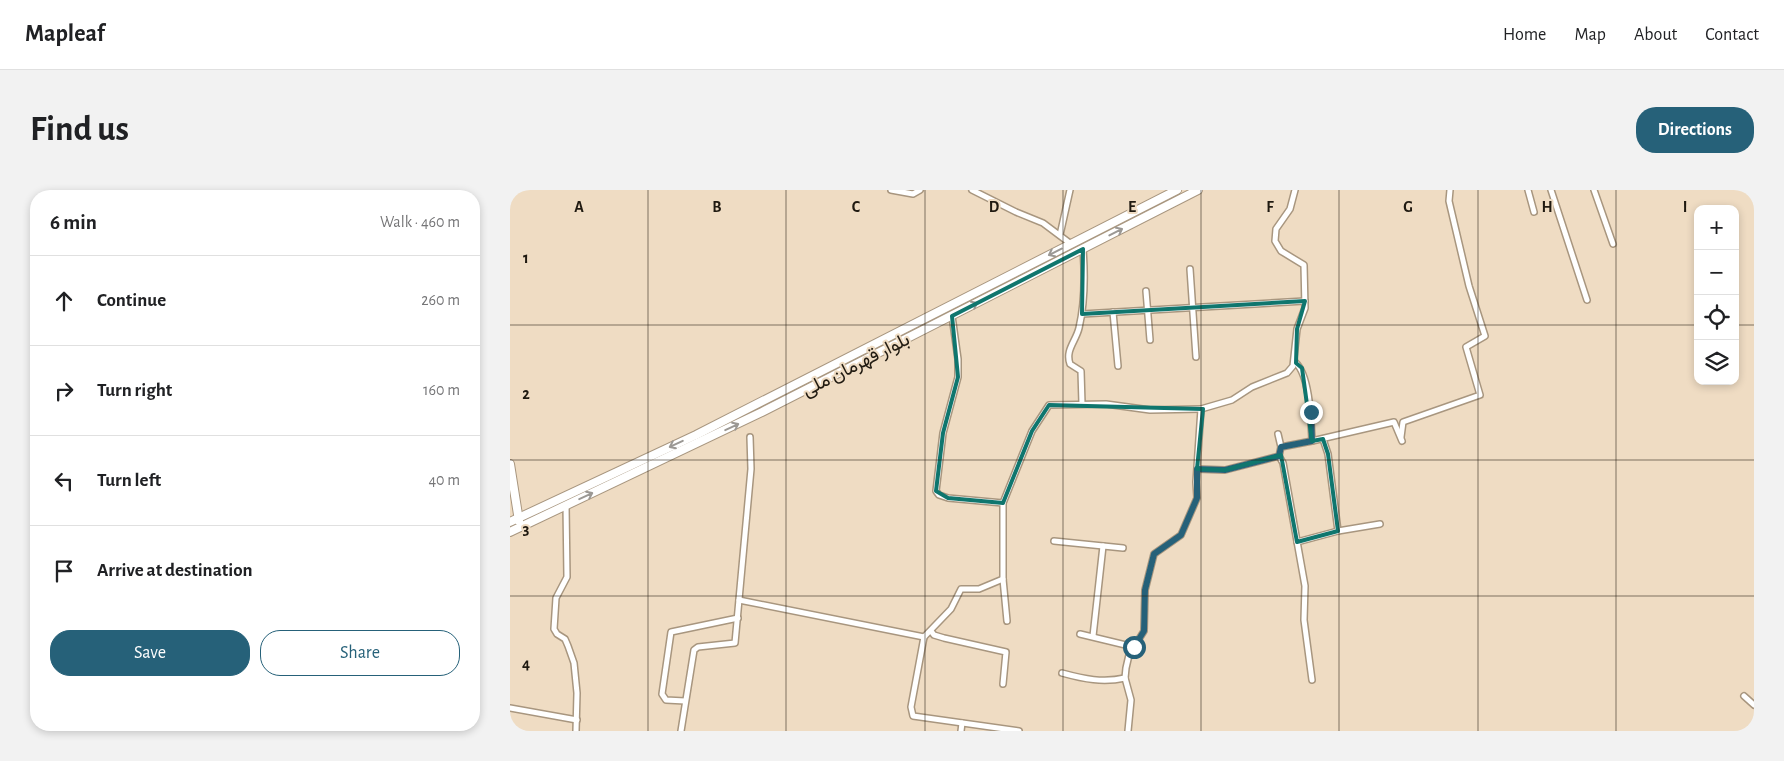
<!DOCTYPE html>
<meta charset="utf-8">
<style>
:root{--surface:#fff;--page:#f2f2f2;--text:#202124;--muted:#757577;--line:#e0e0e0;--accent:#266179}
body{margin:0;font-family:"Alegreya Sans",Vazirmatn,sans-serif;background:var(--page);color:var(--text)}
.controls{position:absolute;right:15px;top:15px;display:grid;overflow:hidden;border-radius:10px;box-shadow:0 2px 8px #0003}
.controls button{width:45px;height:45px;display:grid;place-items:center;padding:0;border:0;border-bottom:1px solid var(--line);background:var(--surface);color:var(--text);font:25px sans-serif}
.stop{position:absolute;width:15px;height:15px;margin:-11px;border:4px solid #266179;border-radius:50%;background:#fff}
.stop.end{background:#266179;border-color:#fff;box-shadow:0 1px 5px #0008}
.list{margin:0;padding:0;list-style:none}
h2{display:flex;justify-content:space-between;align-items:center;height:65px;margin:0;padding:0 20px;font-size:21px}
h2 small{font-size:16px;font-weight:400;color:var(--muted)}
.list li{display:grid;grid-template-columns:32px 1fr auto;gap:15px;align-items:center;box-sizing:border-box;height:90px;padding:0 20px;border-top:1px solid var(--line)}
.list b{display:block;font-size:19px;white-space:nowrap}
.list em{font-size:16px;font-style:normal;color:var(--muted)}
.actions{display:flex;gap:10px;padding:15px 20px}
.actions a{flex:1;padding:11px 0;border:1px solid var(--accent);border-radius:20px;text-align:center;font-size:18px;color:var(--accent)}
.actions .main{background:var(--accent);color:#fff}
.icon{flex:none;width:28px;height:28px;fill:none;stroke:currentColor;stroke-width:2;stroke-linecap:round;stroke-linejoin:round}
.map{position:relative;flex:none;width:1244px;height:541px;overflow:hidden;border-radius:20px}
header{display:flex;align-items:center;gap:30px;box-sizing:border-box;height:70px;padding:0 25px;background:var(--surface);border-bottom:1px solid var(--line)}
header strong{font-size:24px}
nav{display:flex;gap:28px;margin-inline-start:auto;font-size:18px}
.intro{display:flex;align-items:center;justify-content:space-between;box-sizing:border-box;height:120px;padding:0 30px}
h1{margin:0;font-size:35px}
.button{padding:12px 22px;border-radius:20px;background:var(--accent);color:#fff;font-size:18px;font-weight:700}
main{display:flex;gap:30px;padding:0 30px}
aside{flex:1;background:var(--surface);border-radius:20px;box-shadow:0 2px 8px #0003}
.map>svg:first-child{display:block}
</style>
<header>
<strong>Mapleaf</strong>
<nav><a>Home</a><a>Map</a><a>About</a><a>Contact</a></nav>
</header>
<div class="intro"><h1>Find us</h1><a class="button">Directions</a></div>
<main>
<aside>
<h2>6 min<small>Walk · 460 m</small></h2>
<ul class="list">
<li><svg class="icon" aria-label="ahead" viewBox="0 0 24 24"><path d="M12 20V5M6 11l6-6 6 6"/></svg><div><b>Continue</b></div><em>260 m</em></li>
<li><svg class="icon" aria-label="right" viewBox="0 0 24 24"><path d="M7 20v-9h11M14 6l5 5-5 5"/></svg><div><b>Turn right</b></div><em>160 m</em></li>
<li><svg class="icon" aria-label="left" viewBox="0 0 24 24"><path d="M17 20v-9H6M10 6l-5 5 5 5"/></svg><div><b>Turn left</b></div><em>40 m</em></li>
<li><svg class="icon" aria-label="arrive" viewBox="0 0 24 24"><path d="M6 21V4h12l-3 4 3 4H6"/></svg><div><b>Arrive at destination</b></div></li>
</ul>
<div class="actions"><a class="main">Save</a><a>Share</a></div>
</aside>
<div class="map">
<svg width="1244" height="541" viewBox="0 0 1244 541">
<rect width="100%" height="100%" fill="#efdcc3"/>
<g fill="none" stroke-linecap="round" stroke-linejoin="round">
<defs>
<g id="minor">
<polyline points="381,0 403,4 410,0"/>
<polyline points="462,0 506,22 533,33 561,54"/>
<polyline points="1018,0 1024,22"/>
<polyline points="1041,0 1077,110"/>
<polyline points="1084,0 1103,54"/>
<polyline points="550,45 560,0"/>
<polyline points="680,79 686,167"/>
<polyline points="636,101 640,150"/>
<polyline points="603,122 608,176"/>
<polyline points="572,124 795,111"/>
<polyline points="442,126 448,169 448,187 433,243 426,301 429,305 438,308 493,313"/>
<path d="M 785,172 C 800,185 801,230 802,251 L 884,232 L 892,251"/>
<path d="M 572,214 L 571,181 L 560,174 C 555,160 566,151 569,138 C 575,112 575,85 573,59"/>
<polyline points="768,244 771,257"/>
<polyline points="891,247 893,232 970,205 956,157 975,146 959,96 939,11 940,0"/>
<polyline points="813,249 818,264 828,341"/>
<polyline points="769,266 773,273 795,396 794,430 802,490"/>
<polyline points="687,279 715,280 769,266 771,257 802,251"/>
<polyline points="56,315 57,387 46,408 44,439 47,444 55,449 58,456 64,473 67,503 66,541"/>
<polyline points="544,351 613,358"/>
<polyline points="787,352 828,341 870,334"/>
<polyline points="493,389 469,399 451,399 441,419 414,447 401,517 403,526 509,541"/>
<polyline points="229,410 414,447"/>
<polyline points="497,431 493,389 493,313 522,241 539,215 596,214 640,220 691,219"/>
<polyline points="421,441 424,445 434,448 496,462 493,494"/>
<polyline points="570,444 624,457"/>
<polyline points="583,446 593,356"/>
<path d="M 552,483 C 574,489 593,493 615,488"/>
<polyline points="1234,506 1244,515"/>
<polyline points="175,511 156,510 152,504 161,442 228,428"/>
<polyline points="0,518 67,530"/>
<polyline points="171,541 184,460 188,457 225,453 241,279 240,247"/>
<polyline points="451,541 452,533"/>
<polyline points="618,541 621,510 615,488 616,478 619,465 634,441 635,400 644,364 671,345 687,308 686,292 691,219 722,210 742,197 777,183 783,176 787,139 795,118 794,75 771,61 765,51 766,39 780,19 785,0"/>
</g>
<g id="highway">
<polyline points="0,274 9,331"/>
<polyline points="0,332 186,245 667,0"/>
<polyline points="0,342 252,222 688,0"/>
</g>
</defs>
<!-- minor casing -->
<use href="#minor" stroke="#a8967f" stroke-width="8"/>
<!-- highway casing -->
<use href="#highway" stroke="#a8967f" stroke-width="10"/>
<!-- minor -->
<use href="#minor" stroke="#fff" stroke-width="5"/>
<!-- highway -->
<use href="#highway" stroke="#fff" stroke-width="8"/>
</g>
<!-- one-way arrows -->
<defs><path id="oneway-shaft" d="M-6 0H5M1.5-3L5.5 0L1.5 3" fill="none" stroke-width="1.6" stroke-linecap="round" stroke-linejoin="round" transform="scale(1.25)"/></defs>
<g stroke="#9b9894">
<use href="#oneway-shaft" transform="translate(606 42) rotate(-27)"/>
<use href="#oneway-shaft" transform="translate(545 62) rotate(153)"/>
<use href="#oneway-shaft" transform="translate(461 116) rotate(-27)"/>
<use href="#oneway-shaft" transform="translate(222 237) rotate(-25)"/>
<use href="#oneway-shaft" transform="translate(166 254) rotate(155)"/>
<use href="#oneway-shaft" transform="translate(76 306) rotate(-25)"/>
</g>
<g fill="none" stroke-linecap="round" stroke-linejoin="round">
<!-- route -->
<polyline stroke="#266179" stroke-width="6" points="624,457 634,441 635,400 644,364 671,345 687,308 687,279 715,280 769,266 771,257 802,251 801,222"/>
</g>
<!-- marked area -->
<path fill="none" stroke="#0f766e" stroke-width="4" stroke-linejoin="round" d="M 573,59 L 572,124 L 795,111 L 787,139 L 786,173 L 792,178 L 802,251 L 813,249 L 818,264 L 828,341 L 787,352 L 771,265 L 715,280 L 687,279 L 693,219 L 539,215 L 522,241 L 493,313 L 438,308 L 426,301 L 433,243 L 448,187 L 442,126 Z"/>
<!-- grid -->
<path fill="none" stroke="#201a11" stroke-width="1" stroke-opacity="0.55" d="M 138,0 L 138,541M 276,0 L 276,541M 415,0 L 415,541M 553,0 L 553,541M 691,0 L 691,541M 829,0 L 829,541M 968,0 L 968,541M 1106,0 L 1106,541M 0,135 L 1188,135M 1225,135 L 1244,135M 0,270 L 1244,270M 0,406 L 1244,406"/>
<g text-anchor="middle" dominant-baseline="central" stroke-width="4" stroke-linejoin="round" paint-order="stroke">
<!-- street labels -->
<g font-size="19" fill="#201a11" stroke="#efdcc3">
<text transform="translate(346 175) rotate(-27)">بلوار قهرمان ملی</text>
</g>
</g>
<g font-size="16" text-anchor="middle" font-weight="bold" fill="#201a11" stroke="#efdcc3" stroke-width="4" stroke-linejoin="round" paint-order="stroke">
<text x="69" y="22">A</text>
<text x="207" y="22">B</text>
<text x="346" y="22">C</text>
<text x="484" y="22">D</text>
<text x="622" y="22">E</text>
<text x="760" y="22">F</text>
<text x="898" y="22">G</text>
<text x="1037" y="22">H</text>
<text x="1175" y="22">I</text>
<text x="16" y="73">1</text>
<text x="16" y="209">2</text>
<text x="16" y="344">3</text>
<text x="16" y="479">4</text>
</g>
</svg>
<div class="controls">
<button>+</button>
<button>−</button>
<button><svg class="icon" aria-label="locate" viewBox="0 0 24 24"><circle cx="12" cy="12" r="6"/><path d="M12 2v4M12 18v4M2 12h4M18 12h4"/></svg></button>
<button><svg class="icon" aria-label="layers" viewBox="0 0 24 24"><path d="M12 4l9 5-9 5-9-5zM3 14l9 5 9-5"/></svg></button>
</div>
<div class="stop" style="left:624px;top:457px"></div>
<div class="stop end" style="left:801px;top:222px"></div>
</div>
</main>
